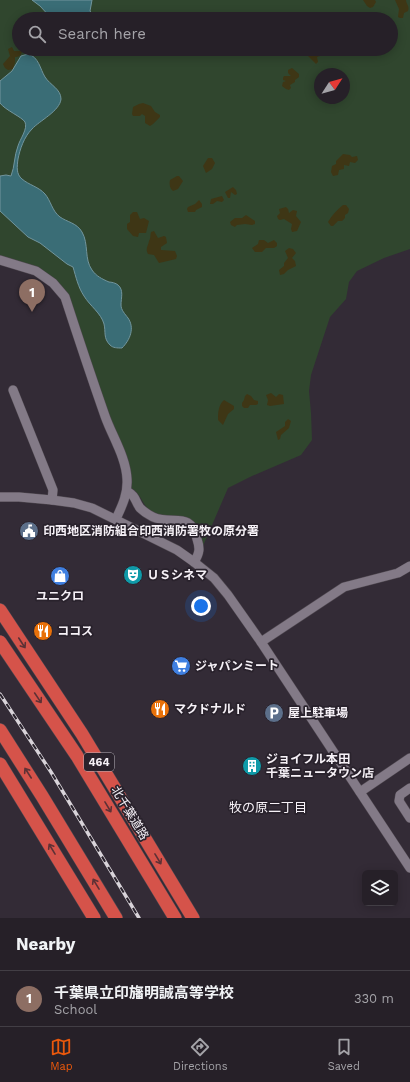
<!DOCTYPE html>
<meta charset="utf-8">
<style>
:root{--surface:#262028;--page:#2e2830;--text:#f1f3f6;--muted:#a4a3a8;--line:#423e45;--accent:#ea580c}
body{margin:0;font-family:"Work Sans","Noto Sans JP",sans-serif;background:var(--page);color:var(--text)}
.controls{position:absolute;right:12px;bottom:12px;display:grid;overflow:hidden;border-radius:6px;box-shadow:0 2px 10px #0003}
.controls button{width:36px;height:36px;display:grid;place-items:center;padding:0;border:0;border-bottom:1px solid var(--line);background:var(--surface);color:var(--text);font:20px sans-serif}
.compass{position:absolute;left:314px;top:68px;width:36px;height:36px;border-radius:50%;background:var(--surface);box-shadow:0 2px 10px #0003;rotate:54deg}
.you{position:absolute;left:201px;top:606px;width:14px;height:14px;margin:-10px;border:3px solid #fff;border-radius:50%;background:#1a73e8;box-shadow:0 0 0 6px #1a73e833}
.badge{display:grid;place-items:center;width:26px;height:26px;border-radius:50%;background:var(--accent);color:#fff;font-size:13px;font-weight:700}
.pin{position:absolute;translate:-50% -33px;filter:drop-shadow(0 1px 2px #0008)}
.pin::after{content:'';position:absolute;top:21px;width:14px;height:12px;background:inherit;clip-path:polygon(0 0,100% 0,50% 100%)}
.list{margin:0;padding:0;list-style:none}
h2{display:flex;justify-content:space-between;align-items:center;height:52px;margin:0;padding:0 16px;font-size:17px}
h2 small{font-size:13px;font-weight:400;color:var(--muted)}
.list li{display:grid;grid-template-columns:26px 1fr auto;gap:12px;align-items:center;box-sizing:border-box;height:56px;padding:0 16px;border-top:1px solid var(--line)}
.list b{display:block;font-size:15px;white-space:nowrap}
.list p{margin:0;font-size:13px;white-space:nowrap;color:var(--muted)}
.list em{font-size:13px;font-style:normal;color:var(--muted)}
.icon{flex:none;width:22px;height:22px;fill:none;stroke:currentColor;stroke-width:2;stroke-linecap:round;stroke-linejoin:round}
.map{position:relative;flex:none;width:410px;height:918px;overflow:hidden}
.search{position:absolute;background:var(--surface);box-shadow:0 2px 10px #0003;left:12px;right:12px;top:12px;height:44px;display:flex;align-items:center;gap:10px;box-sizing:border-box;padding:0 14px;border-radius:22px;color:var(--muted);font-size:15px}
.sheet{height:108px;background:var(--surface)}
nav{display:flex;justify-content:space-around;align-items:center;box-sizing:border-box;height:56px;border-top:1px solid var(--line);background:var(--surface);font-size:11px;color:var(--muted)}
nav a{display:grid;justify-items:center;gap:2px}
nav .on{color:var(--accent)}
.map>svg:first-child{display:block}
</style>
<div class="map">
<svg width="410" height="918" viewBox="0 0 410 918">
<rect width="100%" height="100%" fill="#332b36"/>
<!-- green -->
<path fill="#30462e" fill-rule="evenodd" d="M 0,0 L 410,0 L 410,249 L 384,258 L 357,271 L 349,282 L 346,299 L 330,317 L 311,375 L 309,391 L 311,413 L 312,440 L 301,455 L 252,476 L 228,488 L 203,546 C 201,539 200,530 195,523 C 188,514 163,519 151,511 C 141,504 142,494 131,488 L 129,474 L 58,285 L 0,256 ZM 19,19 L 391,19 L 391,49 L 19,49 ZM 320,74 L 344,74 L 344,98 L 320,98 Z"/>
<!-- sand -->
<g fill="#3e3615">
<polygon points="363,0 375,0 376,2 373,7 370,8 367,6"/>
<path d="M 395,0 L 406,0 C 406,4 410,6 408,11 L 404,13 L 403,18 L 400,18 L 398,17 L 399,9 Z"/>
<path d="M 12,47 L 14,51 L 20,51 L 22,52 C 21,56 18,57 15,57 L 15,62 L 13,69 L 8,70 L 5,68 L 3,64 L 10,56 L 8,49 Z"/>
<polygon points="310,49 319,49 316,51 317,52 320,49 323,51 323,55 317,57 318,62 316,64 308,56 308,53"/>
<polygon points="292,68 299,74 299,77 295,80 295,82 290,85 291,88 289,90 286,89 282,86 283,82 286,81 283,80 283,78 284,76 291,76 288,73 288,70"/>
<polygon points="143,103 151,106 155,112 160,115 160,117 153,124 150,126 145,123 145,116 142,114 140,116 133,116 132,114 133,107 139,104"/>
<polygon points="343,154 350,155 352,157 357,156 358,160 355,163 350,162 349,166 344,165 344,169 339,170 338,175 333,176 331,172 332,166 336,164 336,161"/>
<polygon points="208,158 212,158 215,163 212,169 206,173 203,166"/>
<path d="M 177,176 L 179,176 L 183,181 L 178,189 L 173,191 C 170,189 169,184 170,180 Z"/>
<polygon points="233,187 236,190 237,194 235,195 231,192 230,198 228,198 225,192"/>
<polygon points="222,196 224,200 222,202 217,201 213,204 210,204 211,199"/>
<polygon points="199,200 202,204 202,207 196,210 195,212 188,212 187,209 188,207 195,204"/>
<path d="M 343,205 L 346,205 L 349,209 L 348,213 L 345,215 L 345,218 L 342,221 L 338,221 L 333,226 L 331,226 L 328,222 C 332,215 337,210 343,205 Z"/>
<polygon points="286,207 288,209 289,213 293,210 297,211 296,216 301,222 297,231 292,232 291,229 292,224 284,219 280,220 278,219 277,216 280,213 279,209"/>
<polygon points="133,212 137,212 140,219 144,218 149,221 146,233 139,233 138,237 133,236 127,229 127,224 130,222 130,215"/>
<polygon points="246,215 255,221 255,224 252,225 245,224 237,225 235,227 231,225 230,222 235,218 242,218"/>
<path d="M 154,231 L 158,238 L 164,236 L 166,237 L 167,243 L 161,247 L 161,250 L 175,251 L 177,256 L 176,259 L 159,263 L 154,255 L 148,254 C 145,248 148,247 149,241 C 151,238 150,235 151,232 Z"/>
<polygon points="259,240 264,240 268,243 274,240 277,243 277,246 274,248 266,248 262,252 255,252 252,248 258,244"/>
<polygon points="289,248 293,249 296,253 292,258 295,261 296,266 288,270 284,274 280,275 279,270 284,266 284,263 288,258 285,251"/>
<polygon points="271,393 276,397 279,394 283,395 284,404 270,406 267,405 268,400 266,395"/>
<polygon points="247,394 251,396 254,400 258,401 258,404 256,405 250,405 248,408 244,408 242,406 242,403 244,400 245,396"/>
<path d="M 224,400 L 234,406 L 234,409 L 228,414 L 223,425 L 218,420 C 218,414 218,405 224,400 Z"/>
<polygon points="288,419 291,421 289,428 281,435 280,439 278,440 276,432 285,426 285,422"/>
</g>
<!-- water -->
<g fill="#3a6d76" stroke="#72959d">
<polygon points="32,0 92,0 90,11 96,19 52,19 40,6"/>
<path d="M 28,54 C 39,57 40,69 45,77 C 50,85 61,89 61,99 C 60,111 39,121 32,129 C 24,137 20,149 18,159 C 17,167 16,174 22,179 C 29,185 39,187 45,194 C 51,201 52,211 60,217 C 67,222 77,223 82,232 C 89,244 84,259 92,270 C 96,276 102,279 109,282 C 111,282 116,283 118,285 C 124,290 121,298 121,305 C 121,310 125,314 128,318 C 135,328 130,340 122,348 C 117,348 113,348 110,345 C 103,338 106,332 104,324 C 101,313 90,306 84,296 C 78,287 76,277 73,267 L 67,264 L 40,243 L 28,237 L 0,211 L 0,176 L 6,175 L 11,176 C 15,166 14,156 18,146 C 20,139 28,129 25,122 C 22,117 5,110 0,103 L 0,81 L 12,71 L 21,56 Z"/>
</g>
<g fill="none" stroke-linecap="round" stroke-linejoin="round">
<defs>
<g id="minor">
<path d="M 0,260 L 36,271 L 53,283 L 65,297 C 78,337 91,376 105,416 C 112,436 126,457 127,479 C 128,494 122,506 116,519"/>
<polyline points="13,390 53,490 52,500"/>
<path d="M 127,491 C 137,497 134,500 140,508 C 143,511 149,515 153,517 C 172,526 191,510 197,539 C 200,548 200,553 194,562"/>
<polyline points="0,497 19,497 52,500 74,503 92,508 177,550 194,562 214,578 228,595 261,642 410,868"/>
<polyline points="261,642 344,587 398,573 410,566"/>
<polyline points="410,788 400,795 399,801 410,818"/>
<polyline points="360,792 410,758"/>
</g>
<g id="highway">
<polyline points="0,610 82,734 193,918"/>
<polyline points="0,642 77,756 175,918"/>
<polyline points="0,730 42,796 116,918"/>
<polyline points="0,764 94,918"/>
</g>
</defs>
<!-- minor casing -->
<use href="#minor" stroke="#504951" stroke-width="10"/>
<!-- highway casing -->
<use href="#highway" stroke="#504951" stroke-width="14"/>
<!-- minor -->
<use href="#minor" stroke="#837a87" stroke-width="9"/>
<!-- highway -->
<use href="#highway" stroke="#d5534a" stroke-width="13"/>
<defs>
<polyline id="rail" points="0,694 51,772 139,918"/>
</defs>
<!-- rail casing -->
<use href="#rail" stroke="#d8d3d9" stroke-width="3.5"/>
<!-- rail -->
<use href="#rail" stroke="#29222c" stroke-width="2" stroke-dasharray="6" stroke-linecap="butt"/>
</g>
<!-- one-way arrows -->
<defs><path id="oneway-shaft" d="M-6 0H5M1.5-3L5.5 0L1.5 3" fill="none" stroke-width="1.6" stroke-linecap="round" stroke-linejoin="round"/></defs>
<g stroke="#5d3135">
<use href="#oneway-shaft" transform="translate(22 643) rotate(57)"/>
<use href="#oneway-shaft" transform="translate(38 698) rotate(56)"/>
<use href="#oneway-shaft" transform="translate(28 773) rotate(-123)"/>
<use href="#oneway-shaft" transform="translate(108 807) rotate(59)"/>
<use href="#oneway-shaft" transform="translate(52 849) rotate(-121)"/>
<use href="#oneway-shaft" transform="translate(158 859) rotate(59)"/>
<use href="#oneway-shaft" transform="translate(96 884) rotate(-121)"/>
</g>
<!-- icons -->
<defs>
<symbol id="civic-disc" viewBox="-11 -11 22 22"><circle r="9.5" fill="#5c6f8a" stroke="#29222c"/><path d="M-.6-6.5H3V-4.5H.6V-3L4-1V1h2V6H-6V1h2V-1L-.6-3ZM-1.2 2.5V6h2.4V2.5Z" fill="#fff"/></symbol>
<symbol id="theatre-disc" viewBox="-11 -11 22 22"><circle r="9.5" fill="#0f9aa8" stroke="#29222c"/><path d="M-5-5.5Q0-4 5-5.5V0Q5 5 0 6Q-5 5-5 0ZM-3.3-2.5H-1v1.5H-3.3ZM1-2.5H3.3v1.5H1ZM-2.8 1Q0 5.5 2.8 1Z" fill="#fff"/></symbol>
<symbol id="shop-disc" viewBox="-11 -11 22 22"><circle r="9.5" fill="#3f7fe0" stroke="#29222c"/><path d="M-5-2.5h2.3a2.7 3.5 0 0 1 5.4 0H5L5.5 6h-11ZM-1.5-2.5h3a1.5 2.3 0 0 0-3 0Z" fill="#fff"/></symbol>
<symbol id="restaurant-disc" viewBox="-11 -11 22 22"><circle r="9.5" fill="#e8710a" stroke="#29222c"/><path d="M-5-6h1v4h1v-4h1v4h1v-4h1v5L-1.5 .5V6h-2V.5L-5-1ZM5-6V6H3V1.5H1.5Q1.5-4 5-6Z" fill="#fff"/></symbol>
<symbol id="supermarket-disc" viewBox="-11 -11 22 22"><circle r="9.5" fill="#3f7fe0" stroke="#29222c"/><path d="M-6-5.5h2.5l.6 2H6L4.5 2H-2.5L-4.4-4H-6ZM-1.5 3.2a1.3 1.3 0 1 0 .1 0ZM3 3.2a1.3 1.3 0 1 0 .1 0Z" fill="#fff"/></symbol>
<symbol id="parking-disc" viewBox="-11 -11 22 22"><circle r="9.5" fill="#5c6f8a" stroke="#29222c"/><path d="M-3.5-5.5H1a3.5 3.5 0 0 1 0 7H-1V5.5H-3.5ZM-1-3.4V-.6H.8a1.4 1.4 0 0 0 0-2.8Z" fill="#fff"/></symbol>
<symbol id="building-disc" viewBox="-11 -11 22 22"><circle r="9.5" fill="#0f9aa8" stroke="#29222c"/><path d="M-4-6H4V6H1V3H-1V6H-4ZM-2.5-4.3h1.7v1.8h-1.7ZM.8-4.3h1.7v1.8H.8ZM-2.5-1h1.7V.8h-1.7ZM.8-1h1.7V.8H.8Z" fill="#fff"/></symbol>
</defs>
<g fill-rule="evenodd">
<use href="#civic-disc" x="18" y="520" width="22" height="22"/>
<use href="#theatre-disc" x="122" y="564" width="22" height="22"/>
<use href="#shop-disc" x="49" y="565" width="22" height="22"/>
<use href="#restaurant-disc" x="32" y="620" width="22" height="22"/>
<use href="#supermarket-disc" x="170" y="655" width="22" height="22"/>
<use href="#restaurant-disc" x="149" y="698" width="22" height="22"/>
<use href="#parking-disc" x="263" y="702" width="22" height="22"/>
<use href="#building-disc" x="241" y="755" width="22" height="22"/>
</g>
<g text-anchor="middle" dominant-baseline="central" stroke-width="3.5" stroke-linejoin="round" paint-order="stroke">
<!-- shield labels -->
<rect fill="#29222c" stroke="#b8b3ba" stroke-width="1" x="84" y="753" width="30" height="18" rx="3"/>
<g font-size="11" font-weight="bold" fill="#f6f1f7">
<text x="99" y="762">464</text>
</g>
<!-- poi labels -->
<g font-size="12" font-weight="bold" fill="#f6f1f7" stroke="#29222c" text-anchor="start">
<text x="43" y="531">印西地区消防組合印西消防署牧の原分署</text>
<text x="147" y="575">ＵＳシネマ</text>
<text x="60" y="596" text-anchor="middle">ユニクロ</text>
<text x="57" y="631">ココス</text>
<text x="195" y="666">ジャパンミート</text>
<text x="174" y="709">マクドナルド</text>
<text x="288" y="713">屋上駐車場</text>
<text x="266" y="759">ジョイフル本田<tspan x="266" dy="14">千葉ニュータウン店</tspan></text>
</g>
<!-- street labels -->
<g font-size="12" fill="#f6f1f7" stroke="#29222c">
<text transform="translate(130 813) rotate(59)">北千葉道路</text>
</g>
<!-- neighbourhood labels -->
<g font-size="13" fill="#f6f1f7" stroke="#29222c">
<text x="268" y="807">牧の原二丁目</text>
</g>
</g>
</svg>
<div class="controls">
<button><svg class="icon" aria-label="layers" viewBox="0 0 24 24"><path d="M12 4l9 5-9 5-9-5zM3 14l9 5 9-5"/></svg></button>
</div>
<svg class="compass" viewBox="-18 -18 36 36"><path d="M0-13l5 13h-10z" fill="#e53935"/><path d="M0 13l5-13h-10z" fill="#a4a3a8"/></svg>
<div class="you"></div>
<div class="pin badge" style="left:32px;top:312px;background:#8d6e63">1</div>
<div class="search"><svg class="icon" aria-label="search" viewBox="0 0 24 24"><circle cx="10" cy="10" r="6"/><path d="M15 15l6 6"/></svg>Search here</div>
</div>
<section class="sheet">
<h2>Nearby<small></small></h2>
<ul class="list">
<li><span class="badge" style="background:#8d6e63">1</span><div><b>千葉県立印旛明誠高等学校</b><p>School</p></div><em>330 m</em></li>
</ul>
</section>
<nav>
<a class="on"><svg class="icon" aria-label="map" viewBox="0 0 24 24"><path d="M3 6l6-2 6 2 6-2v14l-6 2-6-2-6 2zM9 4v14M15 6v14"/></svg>Map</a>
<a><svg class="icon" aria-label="directions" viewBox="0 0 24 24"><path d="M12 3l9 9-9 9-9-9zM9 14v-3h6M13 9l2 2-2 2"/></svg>Directions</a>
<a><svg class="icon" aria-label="saved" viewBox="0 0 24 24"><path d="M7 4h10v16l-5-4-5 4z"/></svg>Saved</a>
</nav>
